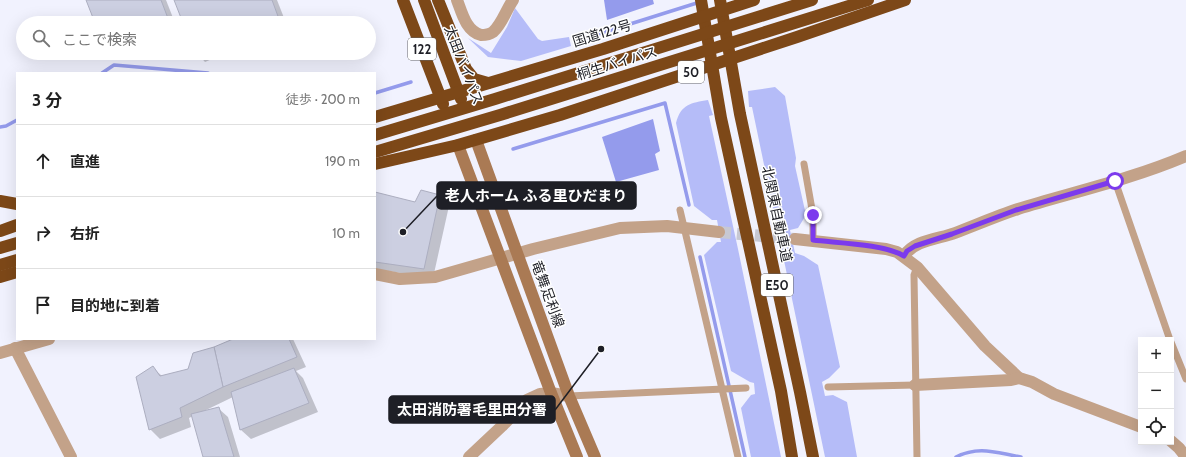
<!DOCTYPE html>
<html lang="ja">
<meta charset="utf-8">
<style>
:root{--surface:#fff;--page:#f2f2f2;--text:#222;--muted:#767676;--line:#e0e0e0}
body{margin:0;font-family:Cabin,"Noto Sans JP",sans-serif;background:var(--page);color:var(--text)}
.controls{position:absolute;right:12px;bottom:12px;display:grid;overflow:hidden;border-radius:0px;box-shadow:0 4px 16px #0002}
.controls button{width:36px;height:36px;display:grid;place-items:center;padding:0;border:0;border-bottom:1px solid var(--line);background:var(--surface);color:var(--text);font:20px sans-serif}
.stop{position:absolute;width:12px;height:12px;margin:-9px;border:3px solid #7c3aed;border-radius:50%;background:#fff}
.stop.end{background:#7c3aed;border-color:#fff;box-shadow:0 1px 4px #0008}
.list{margin:0;padding:0;list-style:none}
h2{display:flex;justify-content:space-between;align-items:center;height:52px;margin:0;padding:0 16px;font-size:17px}
h2 small{font-size:13px;font-weight:400;color:var(--muted)}
.list li{display:grid;grid-template-columns:26px 1fr auto;gap:12px;align-items:center;box-sizing:border-box;height:72px;padding:0 16px;border-top:1px solid var(--line)}
.list b{display:block;font-size:15px;white-space:nowrap}
.list em{font-size:13px;font-style:normal;color:var(--muted)}
.icon{flex:none;width:22px;height:22px;fill:none;stroke:currentColor;stroke-width:2;stroke-linecap:round;stroke-linejoin:round}
.map{position:relative;flex:none;width:1186px;height:457px;overflow:hidden}
.search{position:absolute;background:var(--surface);box-shadow:0 4px 16px #0002;left:16px;top:16px;width:360px;height:44px;display:flex;align-items:center;gap:10px;box-sizing:border-box;padding:0 14px;border-radius:22px;color:var(--muted);font-size:15px}
.panel{position:absolute;background:var(--surface);box-shadow:0 4px 16px #0002;left:16px;top:72px;width:360px;height:268px;border-radius:0px}
.map>svg:first-child{display:block}
</style>
<div class="map">
<svg width="1186" height="457" viewBox="0 0 1186 457">
<rect width="100%" height="100%" fill="#f1f2fe"/>
<!-- green -->
<g fill="#b5bcf8">
<polygon points="515,8 538,39 542,41 569,37 571,46 521,61 488,57 468,38 491,53 507,27"/>
<polygon points="775,87 785,96 796,158 795,166 806,215 798,228 790,230 795,253 804,256 818,265 840,367 829,378 822,382 825,396 833,395 847,402 857,457 825,457 752,107 749,107 748,91"/>
<path d="M 708,100 L 713,115 L 709,116 L 738,249 L 781,457 L 751,457 L 741,408 L 751,395 L 755,394 L 754,383 L 750,382 L 731,371 L 704,255 L 717,242 L 721,242 L 717,220 L 712,220 L 694,206 L 676,123 C 681,104 691,103 708,100 Z"/>
</g>
<!-- water -->
<g fill="#949bec">
<polygon points="604,0 653,0 654,4 607,20"/>
<polygon points="653,119 660,151 655,154 659,170 616,182 602,137"/>
</g>
<!-- shadow -->
<g fill="#0003">
<polygon points="87,0 166,0 175,23 96,23"/>
<polygon points="175,0 277,0 286,23 184,23"/>
<polygon points="112,53 121,53 115,56"/>
<polygon points="197,53 226,53 205,62"/>
<polygon points="439,196 449,206 433,278 375,269 375,197 416,203"/>
<polygon points="236,339 293,339 306,367 296,371 303,378 318,412 251,439 241,430 233,397 204,411 205,412 218,408 228,417 240,457 204,457 193,416 189,418 191,427 160,439 150,429 153,368 162,376 189,370 214,348"/>
</g>
<g fill="none" stroke-linecap="round" stroke-linejoin="round">
<!-- stream -->
<g stroke="#949bec" stroke-width="3.5">
<polyline points="576,41 700,2"/>
<polyline points="102,73 114,65 208,73"/>
<polyline points="375,93 411,82"/>
<polyline points="0,127 6,126 17,120"/>
<polyline points="513,149 665,103 689,205"/>
<polyline points="700,257 745,457"/>
<path d="M 956,457 C 979,445 997,453 1021,457"/>
</g>
</g>
<!-- building -->
<g fill="#cccfe1" stroke="#acaec0">
<polygon points="86,0 161,0 169,21 164,23 95,23"/>
<polygon points="174,0 272,0 279,19 268,23 183,23"/>
<polygon points="421,190 440,195 424,269 375,262 375,192 415,202"/>
<polygon points="233,339 289,339 297,357 223,387 214,347"/>
<polygon points="214,347 223,387 180,408 182,417 149,430 136,377 153,366 160,376 188,369 193,353"/>
<polygon points="294,368 309,403 240,430 231,392"/>
<polygon points="219,407 234,457 203,457 191,414"/>
</g>
<g fill="none" stroke-linecap="round" stroke-linejoin="round">
<!-- street-tunnel -->
<polyline stroke="#c7c8d3" stroke-width="12" stroke-dasharray="12 6" stroke-linecap="butt" points="719,232 795,239"/>
<!-- lane -->
<g stroke="#c3a289" stroke-width="7">
<polyline points="804,164 813,215 813,241"/>
<polyline points="1115,181 1170,340"/>
<polyline points="680,210 738,457"/>
<polyline points="917,267 914,275 917,457"/>
<polyline points="1171,342 1186,379"/>
<polyline points="828,387 915,385"/>
<polyline points="569,396 746,388"/>
</g>
<!-- street -->
<g stroke="#c3a289" stroke-width="12">
<path d="M 457,0 C 462,13 466,31 481,35 C 485,35 489,35 493,32 C 502,24 506,10 513,0"/>
<polyline points="795,239 886,249 897,252 917,267 985,346 1019,378 1032,382 1054,394 1141,427"/>
<path d="M 904,256 C 914,240 939,239 955,233 C 976,225 997,216 1018,209 C 1074,192 1132,179 1186,156"/>
<polyline points="375,274 400,279 435,277 533,249 620,228 667,226 719,232"/>
<polyline points="15,348 71,457"/>
<polyline points="0,353 49,339"/>
<polyline points="915,385 1011,380 1019,378"/>
<polyline points="1171,441 1179,448 1186,457"/>
<polyline points="469,457 502,426 527,400 540,394 551,393 569,396"/>
</g>
<!-- secondary -->
<g stroke="#aa7a54" stroke-width="12">
<polyline points="476,140 569,396 595,457"/>
<polyline points="458,145 551,393 577,457"/>
</g>
<!-- highway -->
<g stroke="#7d4818" stroke-width="12">
<polyline points="403,0 443,104"/>
<polyline points="424,0 461,99"/>
<polyline points="438,0 466,69 474,79 488,83"/>
<polyline points="701,0 721,118 781,391 792,457"/>
<polyline points="720,0 740,114 800,392 813,457"/>
<polyline points="375,117 603,49 754,0"/>
<polyline points="375,135 495,99 812,0"/>
<polyline points="375,152 500,115 868,0"/>
<polyline points="375,164 458,145 560,115 797,37 905,0"/>
<polyline points="0,201 17,204"/>
<polyline points="0,231 17,225"/>
<polyline points="0,248 17,243"/>
<polyline points="0,265 17,260"/>
<polyline points="0,277 17,272"/>
</g>
</g>
<g fill="none" stroke-linecap="round" stroke-linejoin="round">
<!-- route -->
<path stroke="#7c3aed" stroke-width="5" d="M 813,215 L 813,240 C 837,243 884,244 904,256 L 907,251 L 915,246 L 952,234 L 1016,210 L 1115,181"/>
</g>
<g text-anchor="middle" dominant-baseline="central" stroke-width="3" stroke-linejoin="round" paint-order="stroke">
<!-- shield labels -->
<g fill="#fff" stroke="#626267" stroke-width="1">
<rect x="408" y="38" width="28" height="22" rx="3"/>
<rect x="678" y="61" width="26" height="22" rx="3"/>
<rect x="761" y="274" width="32" height="22" rx="3"/>
</g>
<g font-size="13" font-weight="bold" fill="#1e1f26">
<text x="422" y="49">122</text>
<text x="691" y="72">50</text>
<text x="777" y="285">E50</text>
</g>
<!-- street labels -->
<g font-size="14" fill="#1e1f26" stroke="#fff">
<text transform="translate(602 33) rotate(-17)">国道122号</text>
<text transform="translate(617 63) rotate(-17)">桐生バイパス</text>
<text transform="translate(464 65) rotate(69)">太田バイパス</text>
<text transform="translate(777 214) rotate(78)">北関東自動車道</text>
<text transform="translate(548 294) rotate(70)">竜舞足利線</text>
</g>
</g>
<!-- callouts -->
<path fill="none" stroke="#1e1f26" stroke-width="1.5" d="M403 232L437 196M601 349L555 410"/>
<g fill="#1e1f26" stroke="#fff" stroke-width="1.5">
<circle cx="403" cy="232" r="4"/>
<circle cx="601" cy="349" r="4"/>
</g>
<g fill="#1e1f26" stroke="#1e1f26" stroke-width="1.5">
<rect x="437" y="182" width="199" height="27" rx="4"/>
<rect x="389" y="396" width="166" height="27" rx="4"/>
</g>
<g font-size="15" text-anchor="middle" font-weight="bold" fill="#fff">
<text x="536" y="201">老人ホーム ふる里ひだまり</text>
<text x="472" y="415">太田消防署毛里田分署</text>
</g>
</svg>
<div class="controls">
<button>+</button>
<button>−</button>
<button><svg class="icon" aria-label="locate" viewBox="0 0 24 24"><circle cx="12" cy="12" r="6"/><path d="M12 2v4M12 18v4M2 12h4M18 12h4"/></svg></button>
</div>
<div class="stop" style="left:1115px;top:181px"></div>
<div class="stop end" style="left:813px;top:215px"></div>
<div class="search"><svg class="icon" aria-label="search" viewBox="0 0 24 24"><circle cx="10" cy="10" r="6"/><path d="M15 15l6 6"/></svg>ここで検索</div>
<section class="panel">
<h2>3 分<small>徒歩 · 200 m</small></h2>
<ul class="list">
<li><svg class="icon" aria-label="ahead" viewBox="0 0 24 24"><path d="M12 20V5M6 11l6-6 6 6"/></svg><div><b>直進</b></div><em>190 m</em></li>
<li><svg class="icon" aria-label="right" viewBox="0 0 24 24"><path d="M7 20v-9h11M14 6l5 5-5 5"/></svg><div><b>右折</b></div><em>10 m</em></li>
<li><svg class="icon" aria-label="arrive" viewBox="0 0 24 24"><path d="M6 21V4h12l-3 4 3 4H6"/></svg><div><b>目的地に到着</b></div></li>
</ul>
</section>
</div>
